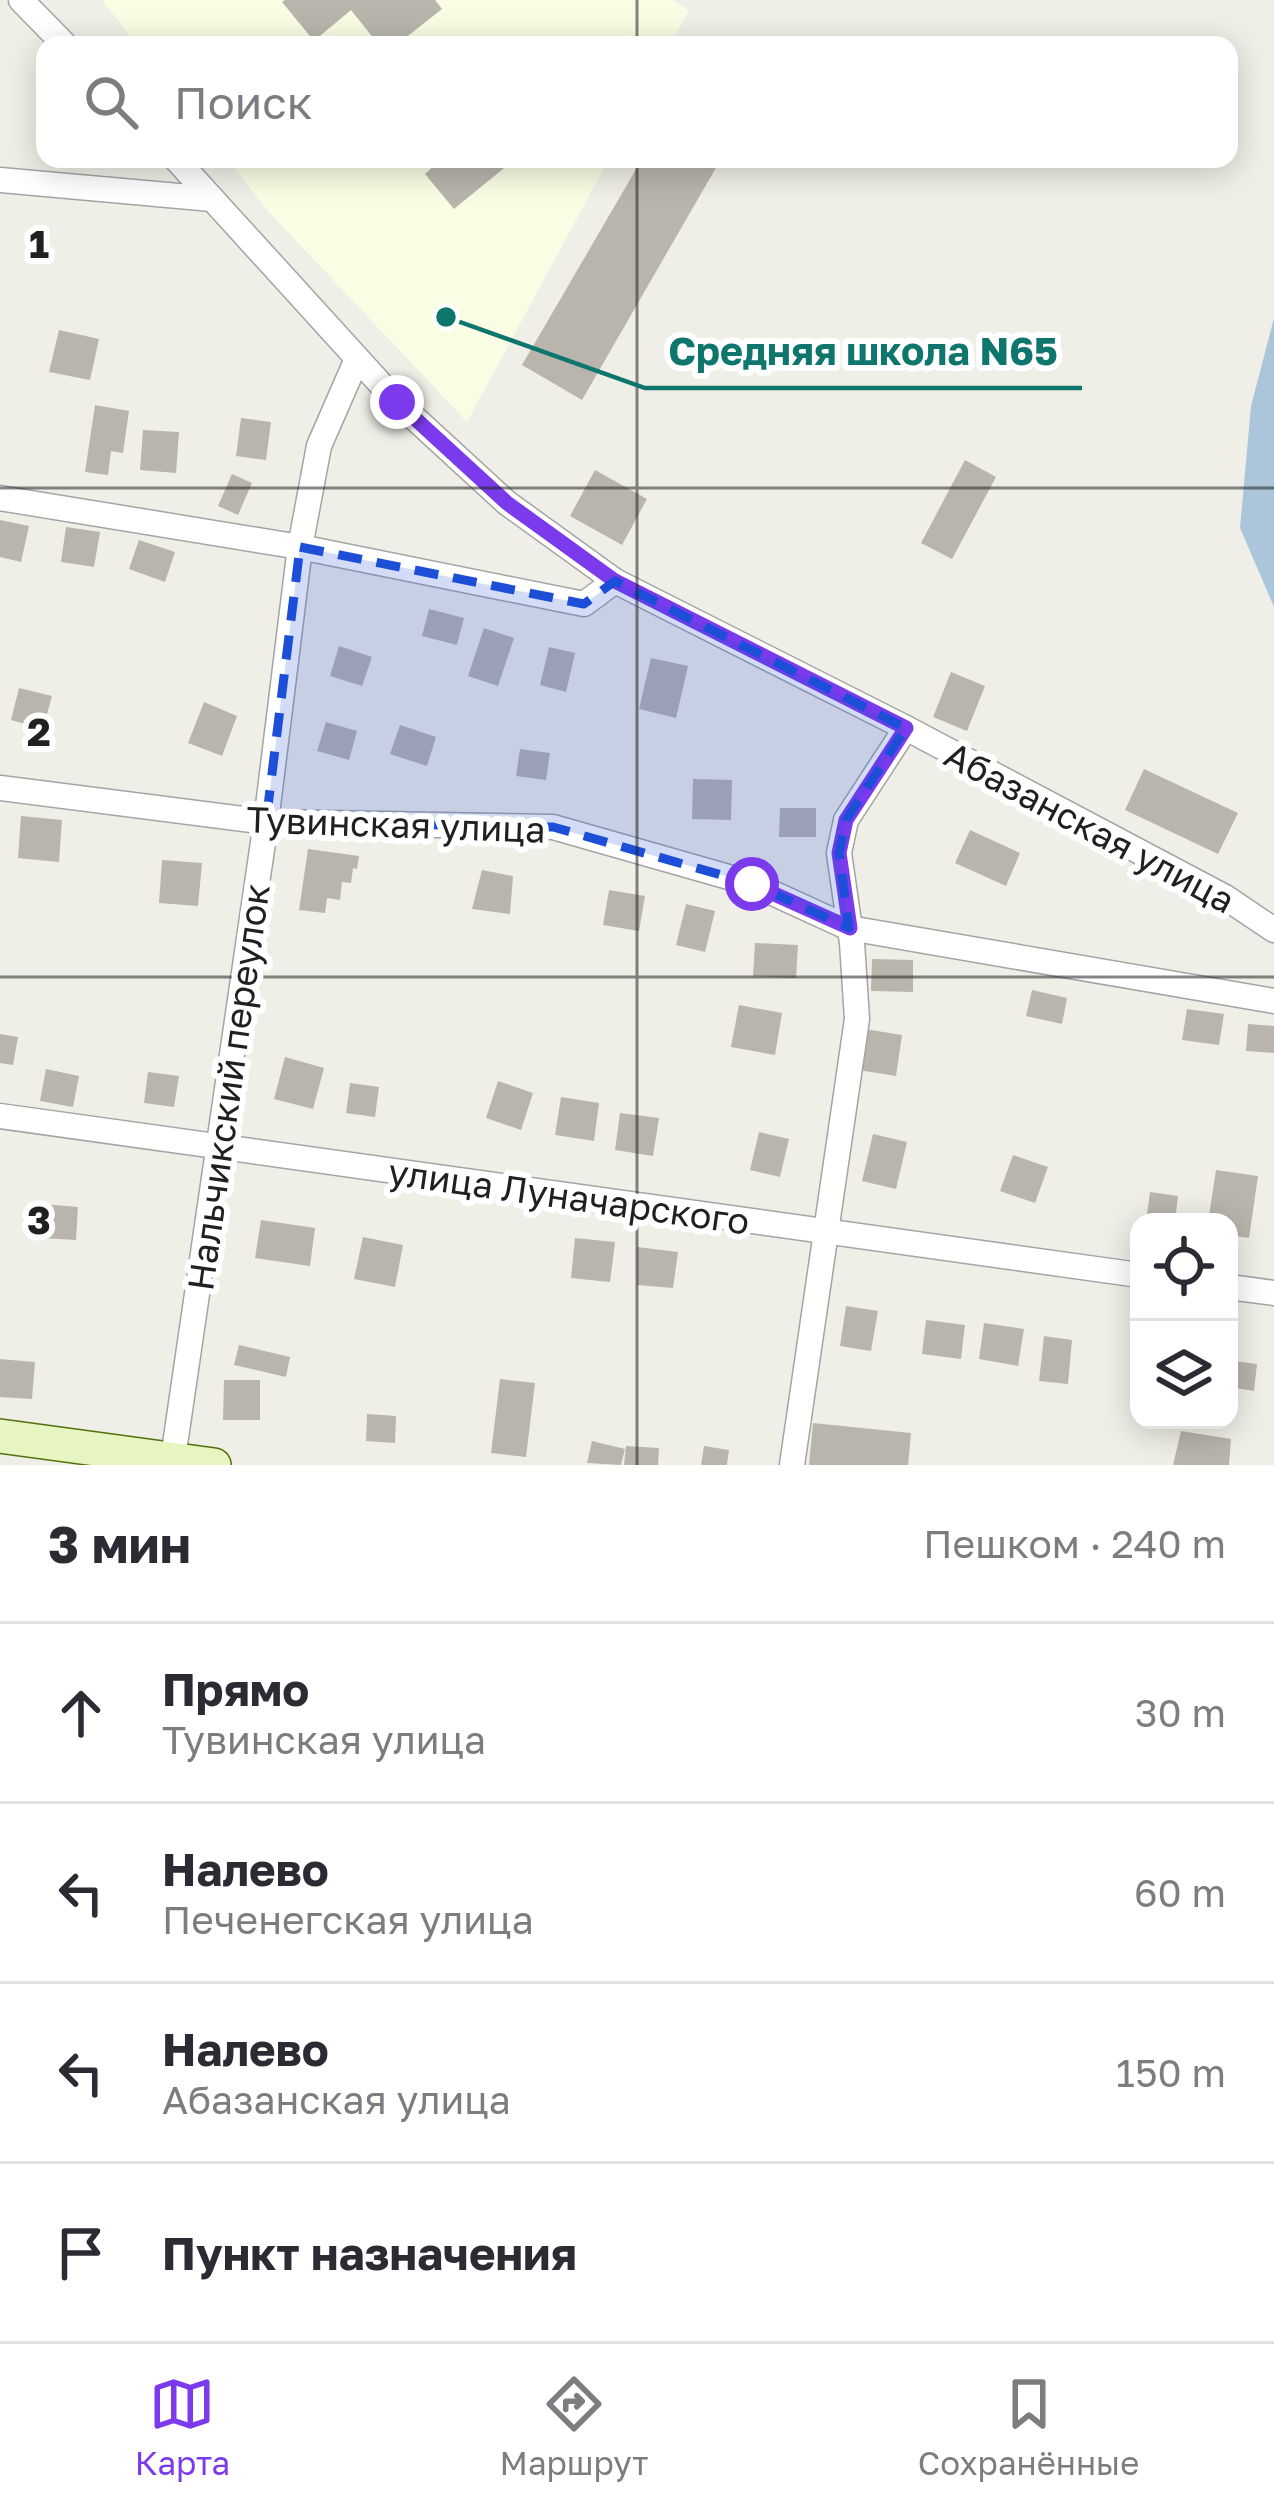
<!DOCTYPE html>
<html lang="ru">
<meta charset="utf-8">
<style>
:root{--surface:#fff;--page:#f2f2f3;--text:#2b2b33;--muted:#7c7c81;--line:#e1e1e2;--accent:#7c3aed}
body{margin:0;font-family:"Golos Text",sans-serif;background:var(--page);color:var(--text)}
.controls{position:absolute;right:36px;bottom:36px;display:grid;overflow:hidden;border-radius:24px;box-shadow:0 6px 30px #0003}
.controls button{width:108px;height:108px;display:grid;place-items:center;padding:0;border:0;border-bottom:3px solid var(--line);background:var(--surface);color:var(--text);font:60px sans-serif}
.stop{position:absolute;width:36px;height:36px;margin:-27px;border:9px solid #7c3aed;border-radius:50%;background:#fff}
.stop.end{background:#7c3aed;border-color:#fff;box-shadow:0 3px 12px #0008}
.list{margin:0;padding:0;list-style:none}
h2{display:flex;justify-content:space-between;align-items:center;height:156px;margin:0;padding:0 48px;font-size:51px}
h2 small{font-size:39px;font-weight:400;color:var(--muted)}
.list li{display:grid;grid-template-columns:78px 1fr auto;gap:36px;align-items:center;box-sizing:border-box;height:180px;padding:0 48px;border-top:3px solid var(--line)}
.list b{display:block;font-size:45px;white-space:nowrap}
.list p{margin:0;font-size:39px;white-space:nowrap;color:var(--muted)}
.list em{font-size:39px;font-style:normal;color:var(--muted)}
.icon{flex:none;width:66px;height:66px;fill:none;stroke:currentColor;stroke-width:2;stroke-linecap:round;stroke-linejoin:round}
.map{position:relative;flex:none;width:1274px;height:1465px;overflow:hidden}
.search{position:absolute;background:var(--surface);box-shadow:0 6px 30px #0003;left:36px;right:36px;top:36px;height:132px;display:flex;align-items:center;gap:30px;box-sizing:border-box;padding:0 42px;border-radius:24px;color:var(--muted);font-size:45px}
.sheet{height:876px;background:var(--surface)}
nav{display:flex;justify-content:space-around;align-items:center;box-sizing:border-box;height:168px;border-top:3px solid var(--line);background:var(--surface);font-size:33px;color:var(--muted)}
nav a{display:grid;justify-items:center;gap:6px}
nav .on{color:var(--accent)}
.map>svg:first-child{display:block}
</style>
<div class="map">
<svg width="1274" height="1465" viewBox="0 0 1274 1465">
<rect width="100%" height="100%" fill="#f0efe7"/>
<!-- education -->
<g fill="#f8fde3">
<polygon points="102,0 672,0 689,10 670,45 137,45"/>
<polygon points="227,159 609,159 467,422 269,212"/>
</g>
<!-- water -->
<polygon fill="#abc6da" points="1274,318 1274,607 1240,528 1251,406"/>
<!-- building -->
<g fill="#b9b5ad">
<polygon points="285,0 435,0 442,9 404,39 409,45 379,45 351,10 314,41 282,2"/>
<polygon points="442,159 505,159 509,164 454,209 425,174"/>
<polygon points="642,159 721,159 582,400 522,365"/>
<polygon points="59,330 99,339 90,380 49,372"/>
<polygon points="95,405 129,411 123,453 111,451 108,475 85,472"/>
<polygon points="241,418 271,422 266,460 236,456"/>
<polygon points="143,430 179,432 176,473 140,470"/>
<polygon points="965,460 996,477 952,559 921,543"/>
<polygon points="595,470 647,499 622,545 570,516"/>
<polygon points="232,474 252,483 238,515 218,506"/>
<polygon points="0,520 29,526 21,562 0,557"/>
<polygon points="66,527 100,532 94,567 61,562"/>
<polygon points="139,540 175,552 165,582 129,569"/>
<polygon points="429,609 464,618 457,645 422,636"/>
<polygon points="484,628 514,638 498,686 468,676"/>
<polygon points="339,646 372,657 362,686 330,676"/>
<polygon points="549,647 575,653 566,692 540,685"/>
<polygon points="651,658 688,666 676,718 639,709"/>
<polygon points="951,672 985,686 967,731 933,717"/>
<polygon points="19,688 52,696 43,729 11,720"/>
<polygon points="204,702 237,716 222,756 188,743"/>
<polygon points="326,722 357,731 349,760 317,751"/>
<polygon points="400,725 436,737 427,766 390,754"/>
<polygon points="520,749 550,753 546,780 516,776"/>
<polygon points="1144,769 1238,813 1218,854 1125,810"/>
<polygon points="693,779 732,780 731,820 692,819"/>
<polygon points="780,808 816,808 816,837 779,837"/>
<polygon points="21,816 62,820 59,862 18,858"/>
<polygon points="970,830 1020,853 1006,886 955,863"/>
<polygon points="308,849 359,856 357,869 353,868 351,883 342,882 340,900 327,898 325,913 299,910"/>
<polygon points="162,860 202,863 198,906 159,903"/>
<polygon points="482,870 513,876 510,914 472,909"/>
<polygon points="609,890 645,896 639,931 603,925"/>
<polygon points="686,904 715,911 705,952 676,945"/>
<polygon points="755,943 798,945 796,978 753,976"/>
<polygon points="872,959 913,960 913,992 871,991"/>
<polygon points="1032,990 1067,998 1062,1024 1026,1016"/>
<polygon points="739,1005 782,1013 775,1055 731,1047"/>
<polygon points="1187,1009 1224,1014 1219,1045 1182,1040"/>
<polygon points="1248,1024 1274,1026 1274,1053 1246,1051"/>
<polygon points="865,1029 902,1035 896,1076 858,1070"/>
<polygon points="0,1034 18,1037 13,1065 0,1063"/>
<polygon points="285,1057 324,1068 313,1109 274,1099"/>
<polygon points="46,1069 79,1076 73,1107 40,1101"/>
<polygon points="148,1072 179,1076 174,1107 144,1103"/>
<polygon points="498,1081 533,1093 521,1130 486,1118"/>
<polygon points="350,1083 379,1087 375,1117 346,1113"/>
<polygon points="561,1097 599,1103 594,1141 555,1135"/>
<polygon points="620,1113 659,1118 653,1156 615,1150"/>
<polygon points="759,1132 789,1139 780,1177 750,1170"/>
<polygon points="873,1134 907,1142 896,1189 862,1181"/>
<polygon points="1013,1155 1048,1167 1035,1203 1000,1191"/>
<polygon points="1216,1170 1258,1176 1249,1238 1229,1235 1229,1222 1208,1222"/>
<polygon points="1150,1192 1178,1196 1175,1222 1146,1222"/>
<polygon points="42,1204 78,1207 76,1240 40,1238"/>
<polygon points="261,1220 315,1228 310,1266 255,1258"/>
<polygon points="363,1237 403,1245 395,1287 354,1279"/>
<polygon points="575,1238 615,1242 610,1282 571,1278"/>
<polygon points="637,1247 678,1252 673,1288 637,1285"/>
<polygon points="846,1306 878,1311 871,1351 840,1346"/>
<polygon points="926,1320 965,1325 961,1359 922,1354"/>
<polygon points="984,1323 1024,1329 1018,1366 979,1359"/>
<polygon points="1044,1336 1072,1340 1068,1384 1039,1381"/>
<polygon points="239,1345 290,1357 286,1377 234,1365"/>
<polygon points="0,1359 35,1362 32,1399 0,1397"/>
<polygon points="1234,1361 1257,1364 1254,1391 1229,1387"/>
<polygon points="500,1379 535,1383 526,1457 491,1453"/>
<polygon points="224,1380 260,1380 260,1420 223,1420"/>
<polygon points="367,1414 396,1416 395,1443 366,1441"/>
<polygon points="813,1423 911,1433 908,1465 809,1465"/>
<polygon points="1181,1431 1231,1439 1229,1465 1173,1465"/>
<polygon points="592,1441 625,1449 621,1465 587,1463"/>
<polygon points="626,1446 659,1448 658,1465 624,1465"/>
<polygon points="704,1446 729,1450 727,1465 701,1465"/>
</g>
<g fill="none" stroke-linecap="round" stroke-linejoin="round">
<defs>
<g id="minor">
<polyline points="21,0 65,45"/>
<polyline points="176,159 397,402 507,503 615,581 906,728 1225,897 1274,930"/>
<polyline points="0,180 212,199"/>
<polyline points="0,498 300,547 584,604 615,581"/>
<polyline points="0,788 266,822 553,827 753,884 849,928 1274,1001"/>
<polyline points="0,1116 1139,1275"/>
<polyline points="1229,1287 1274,1293"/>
<polyline points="172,1465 266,822 300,547 319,446 357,359"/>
<polyline points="792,1465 857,1019 852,943 839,853 846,820 906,728"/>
</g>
<polyline id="secondary" points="0,1436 214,1465"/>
</defs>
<!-- minor casing -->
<use href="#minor" stroke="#a4a4a4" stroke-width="27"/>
<!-- secondary casing -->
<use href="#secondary" stroke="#51710d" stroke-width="36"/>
<!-- minor -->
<use href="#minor" stroke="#fff" stroke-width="24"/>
<!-- secondary -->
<use href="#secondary" stroke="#e7f5c0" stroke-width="33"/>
</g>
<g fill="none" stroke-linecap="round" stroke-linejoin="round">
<!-- route -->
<polyline stroke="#7c3aed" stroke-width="15" points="397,402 507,503 615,581 906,728 846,820 839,853 850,928 752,884"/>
</g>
<!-- marked area -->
<path fill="#1d4ed8" fill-opacity="0.2" stroke="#1d4ed8" stroke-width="9" stroke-dasharray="24 15" stroke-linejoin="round" d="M 300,547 L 584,604 L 615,581 L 906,728 L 846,820 L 839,853 L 849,928 L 753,884 L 553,827 L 266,822 Z"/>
<!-- grid -->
<path fill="none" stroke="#202020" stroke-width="3" stroke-opacity="0.55" d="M 637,0 L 637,45M 637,159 L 637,1465M 0,488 L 1274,488M 0,977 L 1274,977"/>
<g text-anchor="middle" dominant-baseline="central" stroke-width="12" stroke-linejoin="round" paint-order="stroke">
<!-- street labels -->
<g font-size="36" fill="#202020" stroke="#fff">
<text transform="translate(396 824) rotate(2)">Тувинская улица</text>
<text transform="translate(1090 827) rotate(28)">Абазанская улица</text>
<text transform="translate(228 1087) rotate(-82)">Нальчикский переулок</text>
<text transform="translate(569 1196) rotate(8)">улица Луначарского</text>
</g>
</g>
<g font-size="39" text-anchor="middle" font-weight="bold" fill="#202020" stroke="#fff" stroke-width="12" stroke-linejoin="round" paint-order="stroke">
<text x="39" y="258">1</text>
<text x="39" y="746">2</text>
<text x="39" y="1234">3</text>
</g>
<!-- callouts -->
<path fill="none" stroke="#0f766e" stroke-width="4.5" d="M446 317L645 388H1082"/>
<circle fill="#0f766e" stroke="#fff" stroke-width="4.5" cx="446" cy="317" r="12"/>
<g font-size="39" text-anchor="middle" font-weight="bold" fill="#0f766e" stroke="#fff" stroke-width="12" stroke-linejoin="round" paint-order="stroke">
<text x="863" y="365">Средняя школа N65</text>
</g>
</svg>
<div class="controls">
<button><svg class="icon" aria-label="locate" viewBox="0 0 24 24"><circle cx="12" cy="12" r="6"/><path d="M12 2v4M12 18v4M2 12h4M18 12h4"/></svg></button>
<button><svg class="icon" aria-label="layers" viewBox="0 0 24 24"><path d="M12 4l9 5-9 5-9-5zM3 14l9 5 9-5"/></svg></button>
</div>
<div class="stop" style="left:752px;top:884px"></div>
<div class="stop end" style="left:397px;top:402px"></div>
<div class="search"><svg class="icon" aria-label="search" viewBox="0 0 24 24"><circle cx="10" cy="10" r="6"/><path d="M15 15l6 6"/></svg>Поиск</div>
</div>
<section class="sheet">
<h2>3 мин<small>Пешком · 240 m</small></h2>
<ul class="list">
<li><svg class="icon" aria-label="ahead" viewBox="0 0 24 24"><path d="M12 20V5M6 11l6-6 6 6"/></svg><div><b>Прямо</b><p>Тувинская улица</p></div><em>30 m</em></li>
<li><svg class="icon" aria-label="left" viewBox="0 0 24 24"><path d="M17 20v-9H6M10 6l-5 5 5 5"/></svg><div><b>Налево</b><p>Печенегская улица</p></div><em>60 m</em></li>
<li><svg class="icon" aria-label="left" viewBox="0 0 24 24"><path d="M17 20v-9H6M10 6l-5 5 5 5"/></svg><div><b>Налево</b><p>Абазанская улица</p></div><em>150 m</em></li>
<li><svg class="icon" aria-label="arrive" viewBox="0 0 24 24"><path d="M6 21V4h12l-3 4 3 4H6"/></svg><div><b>Пункт назначения</b></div></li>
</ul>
</section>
<nav>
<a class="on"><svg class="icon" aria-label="map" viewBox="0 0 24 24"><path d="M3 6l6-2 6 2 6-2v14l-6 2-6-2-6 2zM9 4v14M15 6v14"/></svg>Карта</a>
<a><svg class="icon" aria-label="directions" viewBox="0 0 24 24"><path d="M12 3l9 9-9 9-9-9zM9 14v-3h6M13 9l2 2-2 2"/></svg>Маршрут</a>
<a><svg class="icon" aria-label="saved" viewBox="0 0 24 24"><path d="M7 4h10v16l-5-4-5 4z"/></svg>Сохранённые</a>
</nav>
